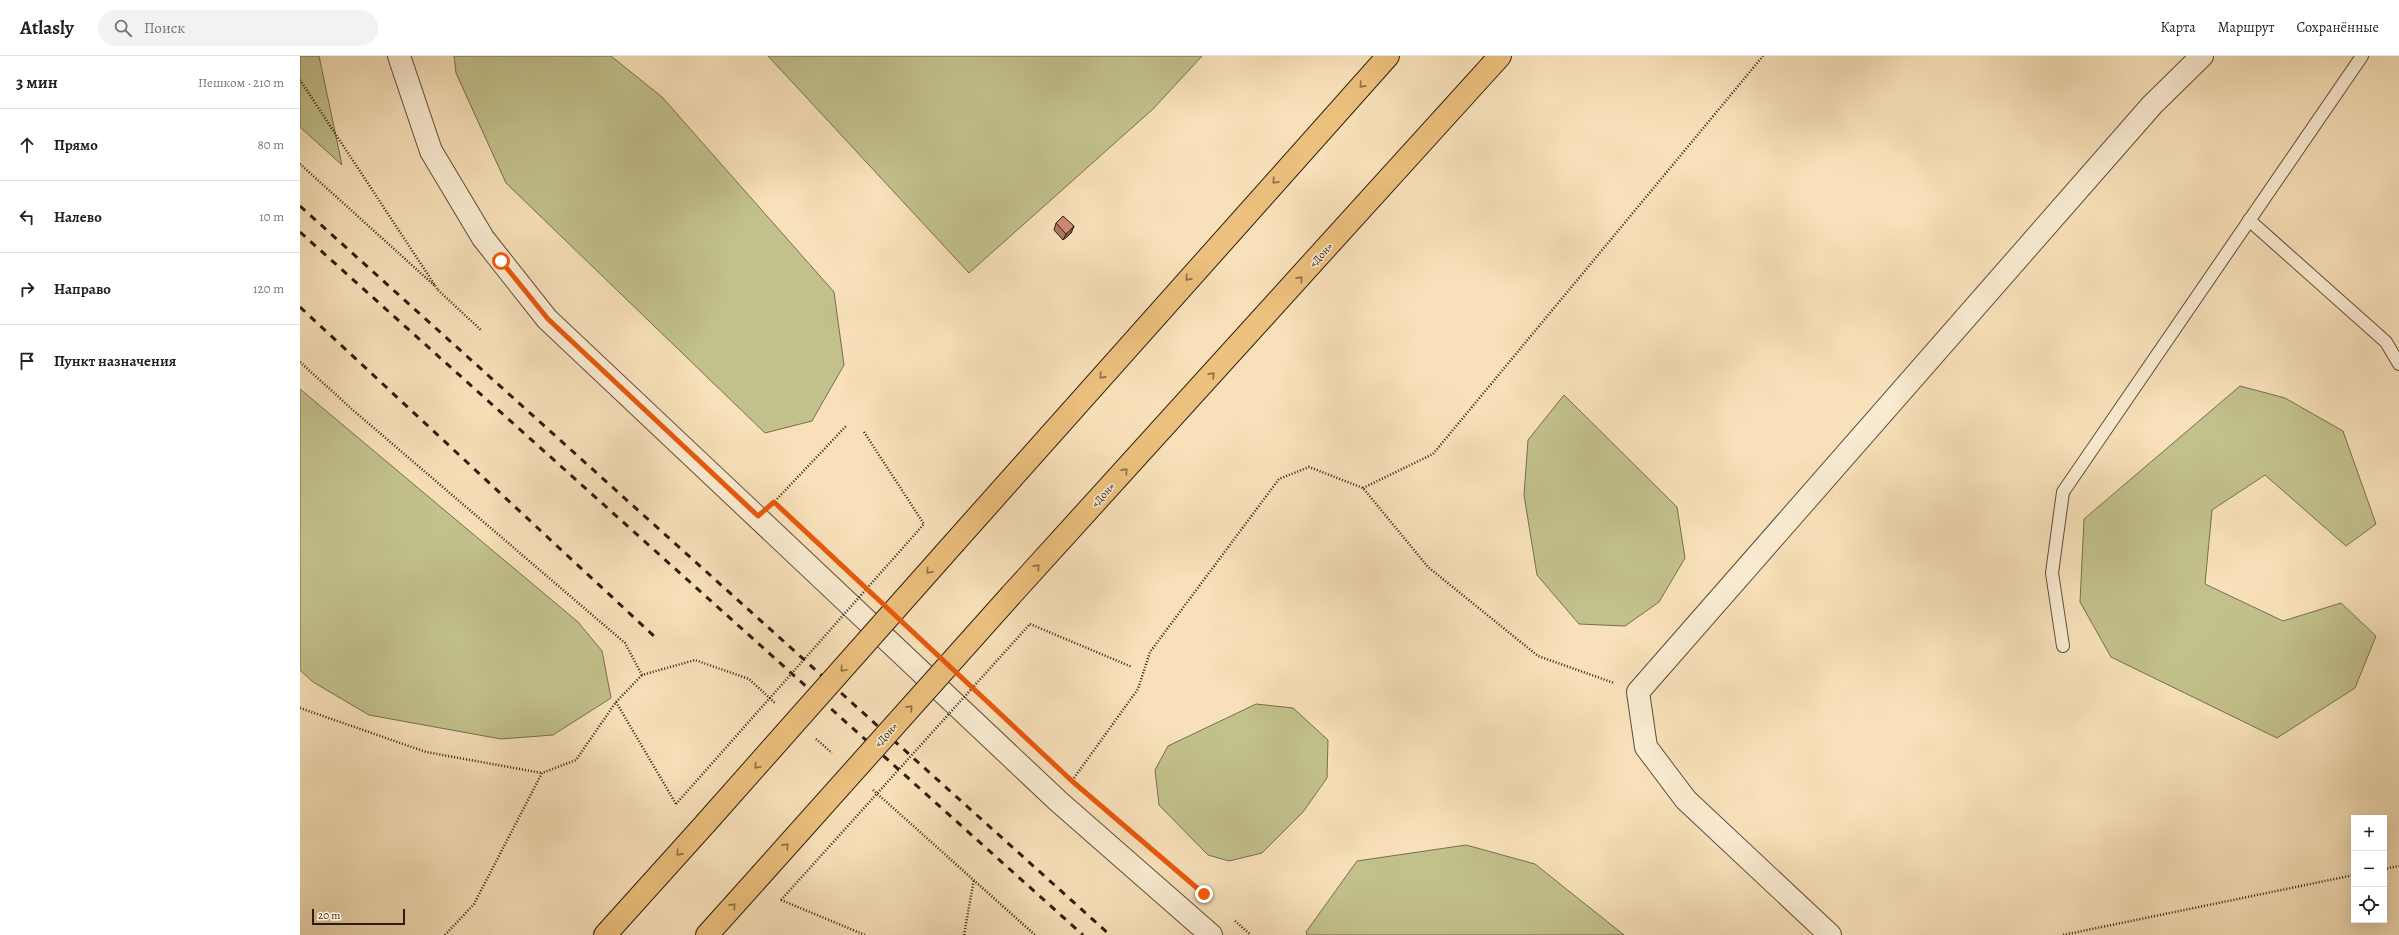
<!DOCTYPE html>
<html lang="ru">
<meta charset="utf-8">
<style>
:root{--surface:#fff;--page:#f2f2f2;--text:#202124;--muted:#757577;--line:#e0e0e0}
body{margin:0;font-family:Alegreya,serif;background:var(--page);color:var(--text)}
.controls{position:absolute;right:12px;bottom:12px;display:grid;overflow:hidden;border-radius:0px;box-shadow:0 4px 16px #0002}
.controls button{width:36px;height:36px;display:grid;place-items:center;padding:0;border:0;border-bottom:1px solid var(--line);background:var(--surface);color:var(--text);font:20px sans-serif}
.scale{position:absolute;left:12px;bottom:10px;width:93px;box-sizing:border-box;padding-left:4px;border:2px solid #2f1c11;border-top:0;font-size:11px;line-height:14px;white-space:nowrap;color:#2f1c11;-webkit-text-stroke:3px #faecd2;paint-order:stroke}
.stop{position:absolute;width:12px;height:12px;margin:-9px;border:3px solid #ea580c;border-radius:50%;background:#fff}
.stop.end{background:#ea580c;border-color:#fff;box-shadow:0 1px 4px #0008}
.list{margin:0;padding:0;list-style:none}
h2{display:flex;justify-content:space-between;align-items:center;height:52px;margin:0;padding:0 16px;font-size:17px}
h2 small{font-size:13px;font-weight:400;color:var(--muted)}
.list li{display:grid;grid-template-columns:26px 1fr auto;gap:12px;align-items:center;box-sizing:border-box;height:72px;padding:0 16px;border-top:1px solid var(--line)}
.list b{display:block;font-size:15px;white-space:nowrap}
.list em{font-size:13px;font-style:normal;color:var(--muted)}
.icon{flex:none;width:22px;height:22px;fill:none;stroke:currentColor;stroke-width:2;stroke-linecap:round;stroke-linejoin:round}
.map{position:relative;flex:none;width:2099px;height:879px;overflow:hidden}
header{display:flex;align-items:center;gap:24px;box-sizing:border-box;height:56px;padding:0 20px;background:var(--surface);border-bottom:1px solid var(--line)}
header strong{font-size:19px}
nav{display:flex;gap:22px;margin-inline-start:auto;font-size:14px}
.search{width:280px;height:36px;background:var(--page);display:flex;align-items:center;gap:10px;box-sizing:border-box;padding:0 14px;border-radius:22px;color:var(--muted);font-size:15px}
main{display:flex}
aside{flex:1;background:var(--surface)}
.map>svg:first-child{display:block}
</style>
<header>
<strong>Atlasly</strong>
<div class="search"><svg class="icon" aria-label="search" viewBox="0 0 24 24"><circle cx="10" cy="10" r="6"/><path d="M15 15l6 6"/></svg>Поиск</div>
<nav><a>Карта</a><a>Маршрут</a><a>Сохранённые</a></nav>
</header>
<main>
<aside>
<h2>3 мин<small>Пешком · 210 m</small></h2>
<ul class="list">
<li><svg class="icon" aria-label="ahead" viewBox="0 0 24 24"><path d="M12 20V5M6 11l6-6 6 6"/></svg><div><b>Прямо</b></div><em>80 m</em></li>
<li><svg class="icon" aria-label="left" viewBox="0 0 24 24"><path d="M17 20v-9H6M10 6l-5 5 5 5"/></svg><div><b>Налево</b></div><em>10 m</em></li>
<li><svg class="icon" aria-label="right" viewBox="0 0 24 24"><path d="M7 20v-9h11M14 6l5 5-5 5"/></svg><div><b>Направо</b></div><em>120 m</em></li>
<li><svg class="icon" aria-label="arrive" viewBox="0 0 24 24"><path d="M6 21V4h12l-3 4 3 4H6"/></svg><div><b>Пункт назначения</b></div></li>
</ul>
</aside>
<div class="map">
<svg width="2099" height="879" viewBox="0 0 2099 879">
<rect width="100%" height="100%" fill="#f8e1ba"/>
<filter id="stains"><feTurbulence type="fractalNoise" baseFrequency=".005" numOctaves="4"/><feColorMatrix values="0 0 0 0 .2 0 0 0 0 .09 0 0 0 0 .02 0 0 0 .5 -.17"/></filter>
<radialGradient id="worn" r=".72"><stop offset=".6" stop-color="#630" stop-opacity="0"/><stop offset="1" stop-color="#630" stop-opacity=".3"/></radialGradient>
<!-- green -->
<g fill="#c2c18c" stroke="#786e4e">
<polygon points="0,0 19,0 42,109 0,71"/>
<polygon points="154,0 311,0 362,41 534,236 544,309 512,365 465,377 206,127 156,17"/>
<polygon points="468,0 902,0 853,53 669,217"/>
<polygon points="1940,330 1985,342 2043,375 2076,468 2046,490 1965,419 1912,454 1905,528 1983,565 2041,547 2076,580 2055,632 1977,682 1811,601 1780,546 1784,463"/>
<polygon points="0,333 278,566 302,595 311,642 253,679 201,683 69,659 13,626 0,614"/>
<polygon points="1264,339 1377,451 1385,502 1359,546 1325,570 1279,568 1237,519 1224,439 1228,384"/>
<polygon points="956,648 993,652 1028,684 1027,722 1003,756 962,797 929,805 908,799 859,749 855,714 868,690"/>
<polygon points="1166,789 1235,808 1324,879 1007,879 1006,876 1057,805"/>
</g>
<g fill="none" stroke-linecap="round" stroke-linejoin="round">
<defs>
<g id="lane">
<polyline points="1949,164 2086,286 2099,308"/>
<polyline points="1763,590 1752,517 1763,436 2062,0"/>
</g>
<g id="street">
<polyline points="99,0 131,95 183,182 247,263 758,745 911,879"/>
<polyline points="1530,879 1386,744 1346,691 1338,636 1852,49 1902,0"/>
</g>
<g id="highway">
<polyline points="655,486 1088,0"/>
<polyline points="711,539 1200,0"/>
<polyline points="305,879 405,768"/>
<polyline points="407,879 460,820"/>
</g>
</defs>
<!-- lane casing -->
<use href="#lane" stroke="#614d3b" stroke-width="14"/>
<!-- street casing -->
<use href="#street" stroke="#614d3b" stroke-width="24"/>
<!-- highway casing -->
<use href="#highway" stroke="#2f1c11" stroke-width="24"/>
<!-- path -->
<g stroke="#2f1c11" stroke-width="2.5" stroke-dasharray="1 2" stroke-linecap="butt">
<polyline points="0,24 138,234"/>
<polyline points="0,108 135,230"/>
<polyline points="138,234 182,275"/>
<polyline points="0,306 54,355 325,587 342,619 395,604 449,623 475,647"/>
<polyline points="564,376 624,468"/>
<polyline points="1063,432 1133,398 1463,0"/>
<polyline points="477,443 547,369"/>
<polyline points="730,568 832,611"/>
<polyline points="316,646 376,748"/>
<polyline points="0,652 126,696 242,717"/>
<polyline points="516,683 532,697"/>
<polyline points="774,722 838,633 850,596 979,423 1009,411 1063,432 1128,511 1238,600 1314,627"/>
<polyline points="573,734 735,879"/>
<polyline points="2084,813 2099,810"/>
<polyline points="481,844 565,879"/>
<polyline points="935,865 951,879"/>
<polyline points="145,879 174,848 242,717 276,704 316,646 342,619"/>
<polyline points="664,879 674,823"/>
<polyline points="1763,879 2054,819"/>
</g>
<!-- lane -->
<use href="#lane" stroke="#faecd2" stroke-width="12"/>
<!-- street -->
<use href="#street" stroke="#faecd2" stroke-width="22"/>
<!-- highway -->
<use href="#highway" stroke="#ecc07d" stroke-width="22"/>
<!-- rail -->
<g stroke="#2f1c11" stroke-width="3" stroke-dasharray="7 7" stroke-linecap="butt">
<polyline points="0,150 810,879"/>
<polyline points="0,176 783,879"/>
<polyline points="0,251 355,581"/>
</g>
<defs>
<g id="highway-bridge">
<polyline points="405,768 655,486"/>
<polyline points="460,820 711,539"/>
</g>
</defs>
<!-- highway-bridge casing -->
<use href="#highway-bridge" stroke="#2f1c11" stroke-width="24" stroke-linecap="butt"/>
<!-- path-bridge -->
<g stroke="#2f1c11" stroke-width="2.5" stroke-dasharray="1 2" stroke-linecap="butt">
<polyline points="376,748 624,468"/>
<polyline points="481,844 730,568"/>
</g>
<!-- highway-bridge -->
<use href="#highway-bridge" stroke="#ecc07d" stroke-width="22"/>
</g>
<!-- wall -->
<polygon fill="#b37763" stroke="#2f1c11" points="756,167 774,170 771,177 763,184 754,174"/>
<!-- shaded-wall -->
<polygon fill="#926150" stroke="#2f1c11" points="774,170 771,177 763,184 766,178"/>
<!-- building -->
<polygon fill="#d08a73" stroke="#2f1c11" points="763,160 774,170 766,178 756,167"/>
<!-- one-way arrows -->
<defs><path id="oneway-chevron" d="M-2-3.5L2.5 0L-2 3.5" fill="none" stroke-width="1.6" stroke-linecap="round" stroke-linejoin="round"/></defs>
<g stroke="#8e6e47">
<use href="#oneway-chevron" transform="translate(1062 29) rotate(132)"/>
<use href="#oneway-chevron" transform="translate(975 125) rotate(132)"/>
<use href="#oneway-chevron" transform="translate(888 222) rotate(132)"/>
<use href="#oneway-chevron" transform="translate(1000 223) rotate(-48)"/>
<use href="#oneway-chevron" transform="translate(912 319) rotate(-48)"/>
<use href="#oneway-chevron" transform="translate(802 320) rotate(132)"/>
<use href="#oneway-chevron" transform="translate(825 415) rotate(-48)"/>
<use href="#oneway-chevron" transform="translate(737 511) rotate(-48)"/>
<use href="#oneway-chevron" transform="translate(629 515) rotate(131)"/>
<use href="#oneway-chevron" transform="translate(543 613) rotate(131)"/>
<use href="#oneway-chevron" transform="translate(610 652) rotate(-48)"/>
<use href="#oneway-chevron" transform="translate(457 710) rotate(131)"/>
<use href="#oneway-chevron" transform="translate(486 790) rotate(-48)"/>
<use href="#oneway-chevron" transform="translate(379 797) rotate(132)"/>
<use href="#oneway-chevron" transform="translate(433 850) rotate(-48)"/>
</g>
<g fill="none" stroke-linecap="round" stroke-linejoin="round">
<!-- route -->
<polyline stroke="#ea580c" stroke-width="5" points="201,205 248,263 458,460 474,446 772,725 904,838"/>
</g>
<g text-anchor="middle" dominant-baseline="central" stroke-width="3" stroke-linejoin="round" paint-order="stroke">
<!-- street labels -->
<g font-size="11" fill="#2f1c11" stroke="#faecd2">
<text transform="translate(1021 199) rotate(-48)">«Дон»</text>
<text transform="translate(803 439) rotate(-48)">«Дон»</text>
<text transform="translate(586 679) rotate(-48)">«Дон»</text>
</g>
</g>
<rect width="100%" height="100%" filter="url(#stains)"/>
<rect width="100%" height="100%" fill="url(#worn)"/>
</svg>
<div class="controls">
<button>+</button>
<button>−</button>
<button><svg class="icon" aria-label="locate" viewBox="0 0 24 24"><circle cx="12" cy="12" r="6"/><path d="M12 2v4M12 18v4M2 12h4M18 12h4"/></svg></button>
</div>
<div class="scale">20 m</div>
<div class="stop" style="left:201px;top:205px"></div>
<div class="stop end" style="left:904px;top:838px"></div>
</div>
</main>
